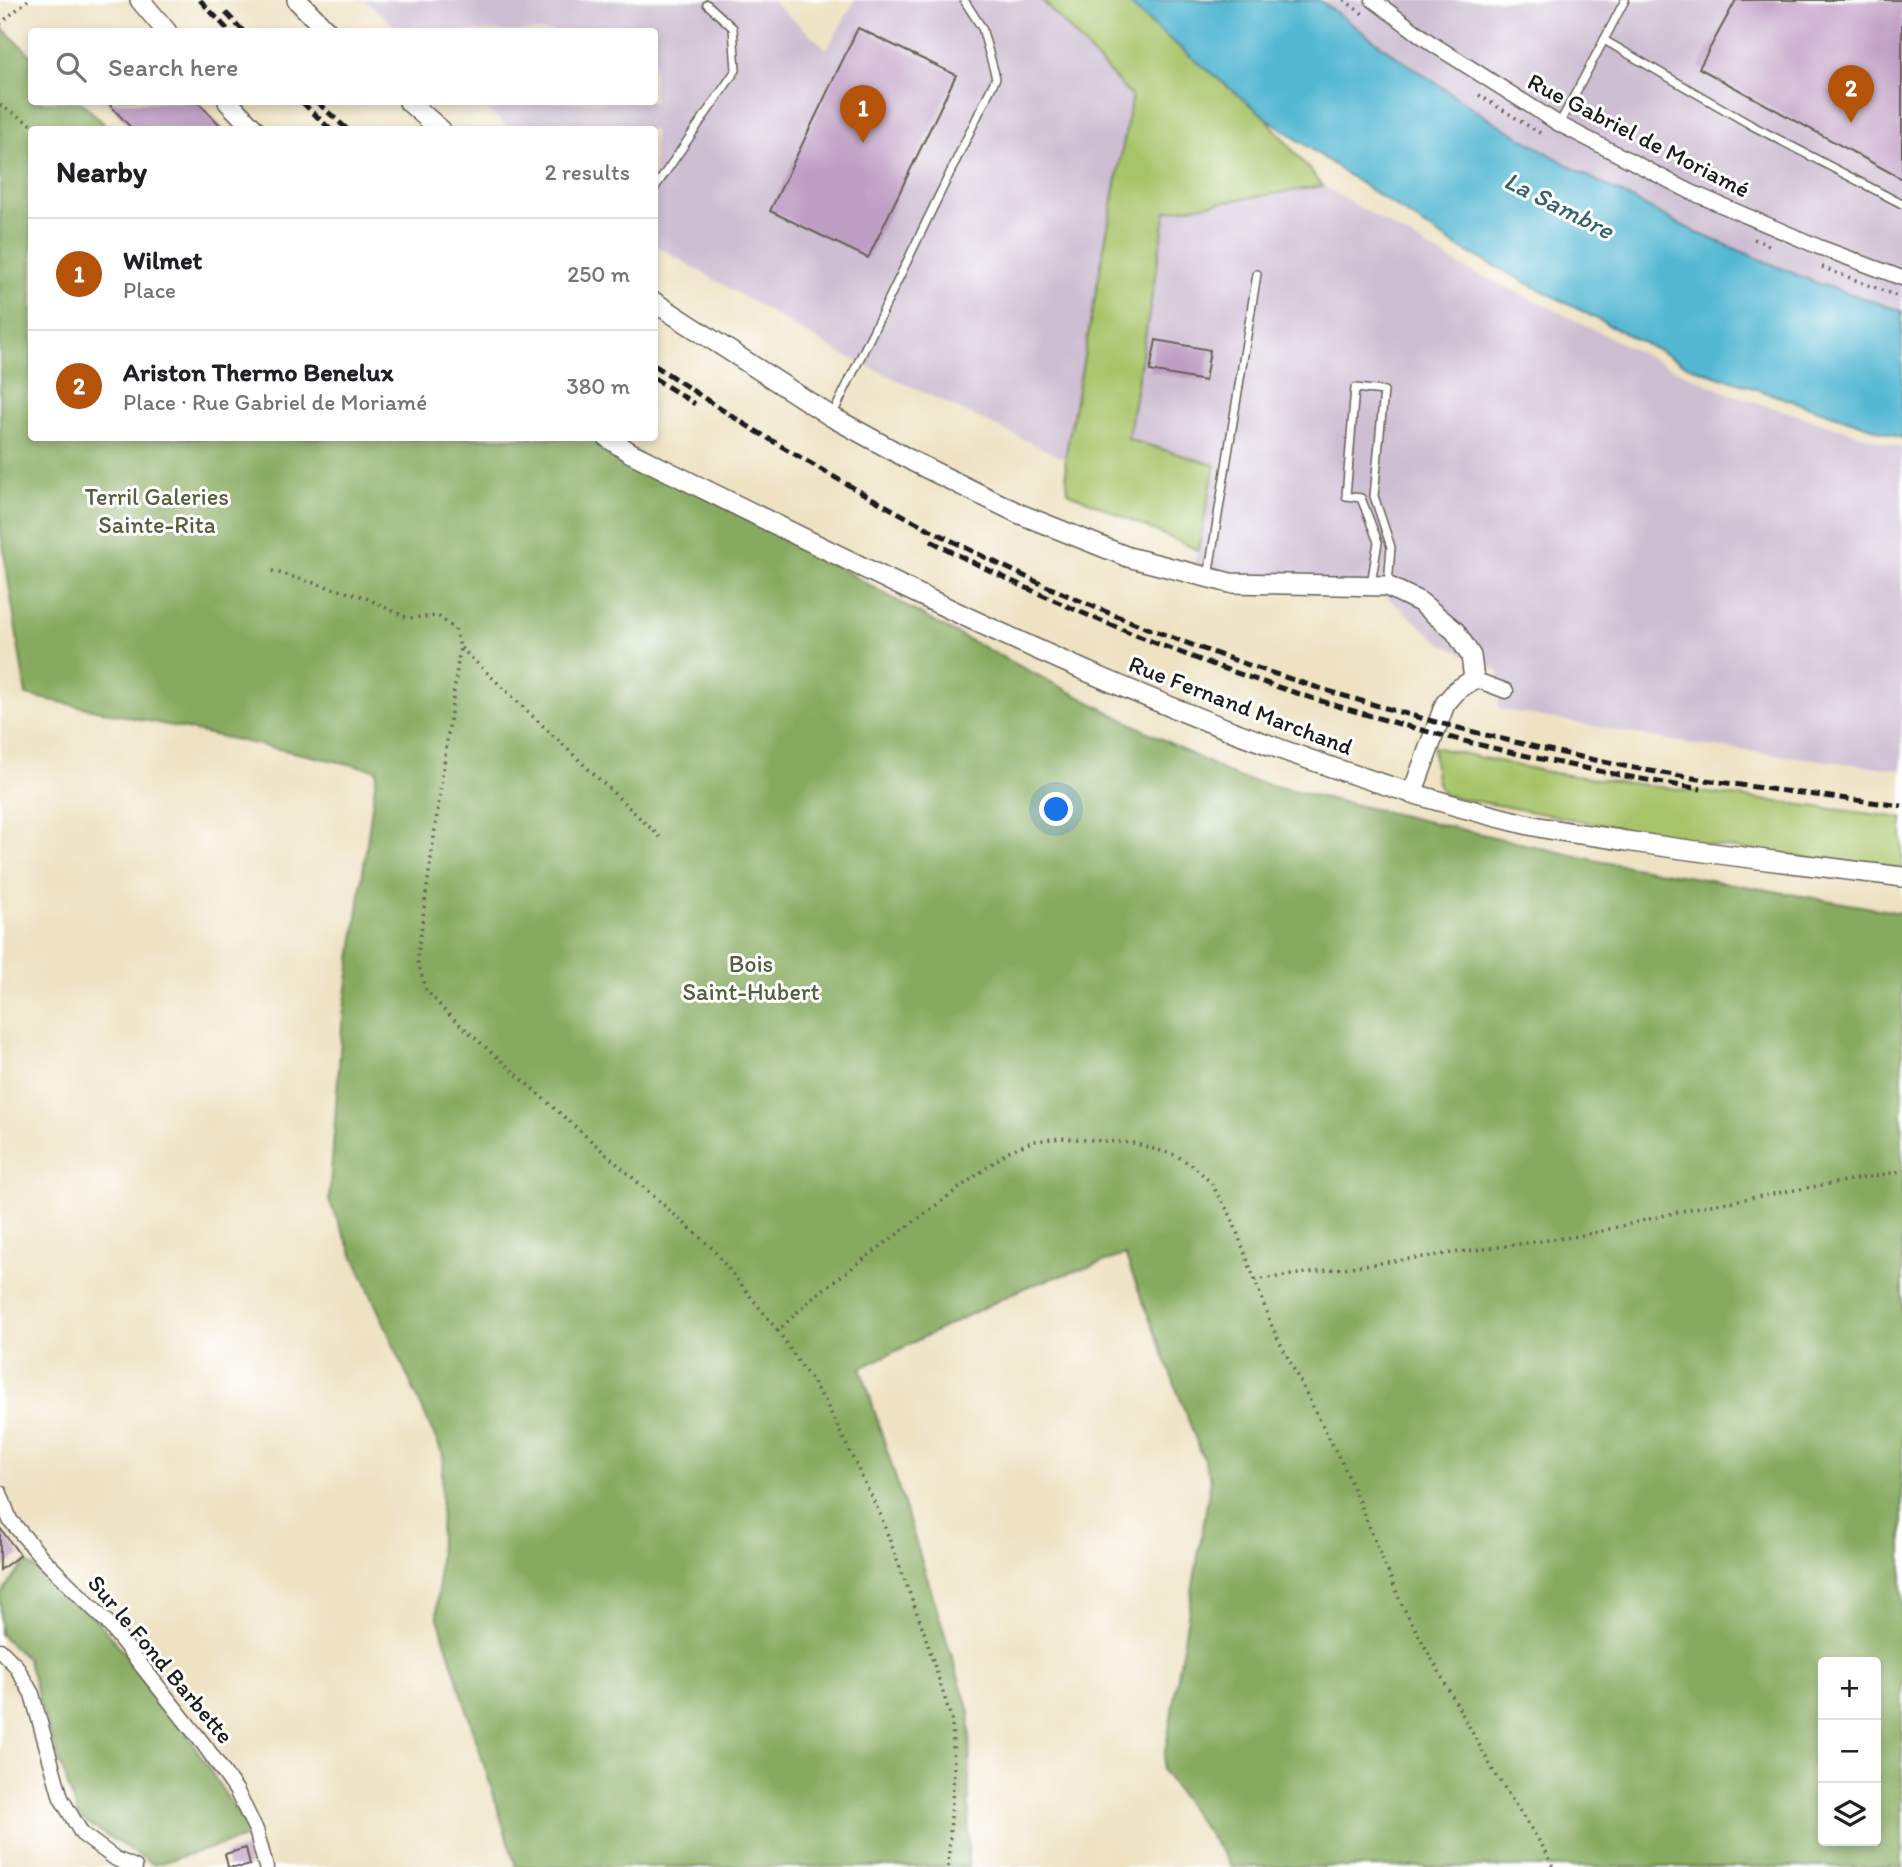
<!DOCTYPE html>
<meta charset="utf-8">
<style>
:root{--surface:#fff;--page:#f6f6f6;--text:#202124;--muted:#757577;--line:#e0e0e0;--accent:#b45309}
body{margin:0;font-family:Itim,sans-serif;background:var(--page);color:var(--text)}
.controls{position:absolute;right:21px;bottom:21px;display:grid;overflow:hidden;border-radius:7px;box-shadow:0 4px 10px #0003}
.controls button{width:63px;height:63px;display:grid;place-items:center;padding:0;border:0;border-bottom:2px solid var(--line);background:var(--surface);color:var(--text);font:35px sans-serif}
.you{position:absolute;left:1057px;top:810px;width:24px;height:24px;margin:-18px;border:5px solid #fff;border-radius:50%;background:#1a73e8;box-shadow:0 0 0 10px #1a73e833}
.badge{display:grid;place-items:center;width:46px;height:46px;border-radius:50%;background:var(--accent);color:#fff;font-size:23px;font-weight:700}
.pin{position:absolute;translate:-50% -58px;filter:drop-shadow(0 2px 4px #0008)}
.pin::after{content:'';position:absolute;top:37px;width:24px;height:21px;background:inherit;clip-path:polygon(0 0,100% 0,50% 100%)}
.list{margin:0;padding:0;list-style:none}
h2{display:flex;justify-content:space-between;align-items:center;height:91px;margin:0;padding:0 28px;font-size:30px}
h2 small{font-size:23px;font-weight:400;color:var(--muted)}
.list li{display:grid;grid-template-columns:46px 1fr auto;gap:21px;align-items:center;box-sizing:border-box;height:112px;padding:0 28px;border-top:2px solid var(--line)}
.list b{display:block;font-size:26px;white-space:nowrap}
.list p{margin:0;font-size:23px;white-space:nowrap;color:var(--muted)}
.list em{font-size:23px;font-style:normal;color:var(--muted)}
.icon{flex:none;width:38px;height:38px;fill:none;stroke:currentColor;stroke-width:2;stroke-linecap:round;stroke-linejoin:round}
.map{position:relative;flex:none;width:1902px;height:1867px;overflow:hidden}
.search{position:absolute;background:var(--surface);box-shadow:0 4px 10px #0003;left:28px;top:28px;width:630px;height:77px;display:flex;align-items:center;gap:18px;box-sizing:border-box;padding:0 24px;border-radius:7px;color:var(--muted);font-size:26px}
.panel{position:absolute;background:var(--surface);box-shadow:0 4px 10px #0003;left:28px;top:126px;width:630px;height:315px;border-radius:7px}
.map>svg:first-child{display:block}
</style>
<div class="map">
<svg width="1902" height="1867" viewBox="0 0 1902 1867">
<rect width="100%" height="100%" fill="#fff"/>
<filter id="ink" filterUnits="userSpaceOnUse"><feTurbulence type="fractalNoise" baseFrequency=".0143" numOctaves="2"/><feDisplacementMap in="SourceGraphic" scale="14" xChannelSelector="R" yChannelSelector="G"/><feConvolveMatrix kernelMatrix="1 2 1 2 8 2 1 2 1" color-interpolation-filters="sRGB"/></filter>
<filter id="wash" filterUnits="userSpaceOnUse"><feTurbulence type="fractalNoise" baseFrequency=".00686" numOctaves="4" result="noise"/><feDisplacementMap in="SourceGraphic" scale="28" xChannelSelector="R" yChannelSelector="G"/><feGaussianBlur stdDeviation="1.57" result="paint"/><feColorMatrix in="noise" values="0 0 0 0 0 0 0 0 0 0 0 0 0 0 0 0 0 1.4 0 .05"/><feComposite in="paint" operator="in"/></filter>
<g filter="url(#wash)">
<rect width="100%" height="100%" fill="#eee2c3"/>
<!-- industrial -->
<g fill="#cdbed2">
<polygon points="365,0 771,0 827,49 855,0 1042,0 1132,97 1065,459 838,352 655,245 654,130 510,129 479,102 654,102 654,32 400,31"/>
<polygon points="1319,0 1902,0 1902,311 1814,282 1695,232 1580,172 1483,115 1393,54"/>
<polygon points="1323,186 1456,264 1563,314 1667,366 1730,394 1902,448 1902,770 1690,744 1499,709 1499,672 1441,643 1388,598 1194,565 1215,465 1128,439 1166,211"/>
</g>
<!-- green -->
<g fill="#a8c46a" stroke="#627043" stroke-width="2">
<polygon points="1042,0 1126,0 1155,27 1264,116 1323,186 1166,211 1128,439 1215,465 1198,550 1068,492 1065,459 1132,97"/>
<polygon points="1433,747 1552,773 1902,818 1902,870 1709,845 1444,795 1436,780"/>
</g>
<!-- forest -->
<g fill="#86aa5e" stroke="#51633d" stroke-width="2" fill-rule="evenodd">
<path d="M 0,26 L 31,55 L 32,102 L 81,102 L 110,129 L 32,130 L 32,438 L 611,438 L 940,625 L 1236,777 L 1598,861 L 1902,913 L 1902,1867 L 1232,1867 L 1162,1770 L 1211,1479 L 1125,1255 L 1026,1287 L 861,1368 L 970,1714 L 968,1867 L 516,1867 L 437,1615 L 443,1455 L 329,1201 L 342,1025 L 377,770 L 26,695 L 0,526 ZM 1823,1662 L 1876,1662 L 1876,1841 L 1823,1841 Z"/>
<polygon points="26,1562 84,1605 167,1703 252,1836 154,1865 79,1818 46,1722 27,1659 0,1634 0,1595"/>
</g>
<!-- water -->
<polygon fill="#55b8d3" stroke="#386a78" stroke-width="2" points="1126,0 1319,0 1393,54 1483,115 1580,172 1695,232 1814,282 1902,311 1902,438 1688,366 1452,244 1348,175 1264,116 1155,27"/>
<g id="blocks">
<!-- building -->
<g fill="#bf9ec4">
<polygon points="1736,0 1902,0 1902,179 1699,68"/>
<polygon points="858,28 956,75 868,258 770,211"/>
<polygon points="107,102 198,102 225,130 133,130"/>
<polygon points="1156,340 1210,350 1205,381 1150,371"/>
<polygon points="0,1528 20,1555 0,1570"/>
<polygon points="246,1848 250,1865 243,1867 228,1867 225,1854"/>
</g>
</g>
</g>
<g filter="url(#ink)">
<use href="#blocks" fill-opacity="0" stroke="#666156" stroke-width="2"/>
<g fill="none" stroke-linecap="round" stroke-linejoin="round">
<defs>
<g id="service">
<polyline points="1625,0 1604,40 1751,125 1902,204"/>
<polyline points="1559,124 1604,40"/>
<polyline points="654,189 736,70 733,28 707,4"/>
<polyline points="832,416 996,78 982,28 964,0"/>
<polyline points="1208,577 1257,274"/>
<polyline points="1371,584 1378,542 1361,498 1346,496 1355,388 1384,391 1374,496 1391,547 1388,585"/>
</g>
<g id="minor">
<polyline points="1373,0 1431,43 1559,124 1691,192 1819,247 1902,278"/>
<polyline points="1474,679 1506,691"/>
<polyline points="0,1493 10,1520 44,1560 107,1622 205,1746 236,1790 256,1830 266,1867"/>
<polyline points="0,1650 16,1666 32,1694 61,1798 82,1834 116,1859 135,1867"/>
</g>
<g id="tertiary">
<polyline points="140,0 167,32"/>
<polyline points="297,0 328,32"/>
<polyline points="228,102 255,130"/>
<polyline points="409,102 441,130"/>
<polyline points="654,302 832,417 914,462 1020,514 1128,557 1230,583 1387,586 1420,602 1455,631 1471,656 1474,679 1457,690 1445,704 1412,794"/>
<path d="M 608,438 L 631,453 C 919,595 1211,748 1525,824 C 1558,832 1593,835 1626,841 C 1718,855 1810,865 1902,877"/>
</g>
</defs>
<!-- service casing -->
<use href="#service" stroke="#666156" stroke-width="10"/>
<!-- minor casing -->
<use href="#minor" stroke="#666156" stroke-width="17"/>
<!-- tertiary casing -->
<use href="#tertiary" stroke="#666156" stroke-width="22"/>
<!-- path -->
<g stroke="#666156" stroke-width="3.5" stroke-dasharray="2 5" stroke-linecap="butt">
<polyline points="1344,0 1363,14"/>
<polyline points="0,24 28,0"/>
<polyline points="1479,95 1543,135"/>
<polyline points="0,105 40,130"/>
<polyline points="1754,239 1773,247"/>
<polyline points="1822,267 1902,298"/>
<polyline points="272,571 364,597 408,618 438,616 455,629 460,647 417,960 426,990 446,1012 712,1248 778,1331"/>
<polyline points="461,648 660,837"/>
<polyline points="1255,1280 1585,1235 1694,1208 1902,1171"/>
<polyline points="948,1867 954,1769 952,1721 923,1629 880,1514 825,1401 778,1331 813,1297 1009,1151 1034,1141 1062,1138 1133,1143 1175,1155 1194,1166 1211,1183 1231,1216 1273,1329 1345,1469 1401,1603 1494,1772 1547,1853 1553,1867"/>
</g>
<!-- service -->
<use href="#service" stroke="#fff" stroke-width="7"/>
<!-- minor -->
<use href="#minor" stroke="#fff" stroke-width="14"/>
<!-- tertiary -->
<use href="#tertiary" stroke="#fff" stroke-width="19"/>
<!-- rail -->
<g stroke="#1c1c1c" stroke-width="5" stroke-dasharray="10 5" stroke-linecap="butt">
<polyline points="200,0 230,32"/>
<polyline points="226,13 244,32"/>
<polyline points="302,102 331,130"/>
<polyline points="317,102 348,130"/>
<path d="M 654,365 C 688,387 721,410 756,431 C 870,500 990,565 1114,615 C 1281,682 1453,732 1629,767 C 1719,784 1811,794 1902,806"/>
<polyline points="654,378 695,404"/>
<path d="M 931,541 C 1171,666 1434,747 1701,789"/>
</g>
</g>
</g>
<g text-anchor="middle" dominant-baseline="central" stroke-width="6" stroke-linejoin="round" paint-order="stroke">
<!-- street labels -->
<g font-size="24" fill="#1c1c1c" stroke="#fff">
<text transform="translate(1639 135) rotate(27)">Rue Gabriel de Moriamé</text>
<text transform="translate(1241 705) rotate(21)">Rue Fernand Marchand</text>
<text transform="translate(161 1659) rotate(50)">Sur le Fond Barbette</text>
</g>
<!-- park labels -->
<g font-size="24" fill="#545f3b" stroke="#fff">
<text x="157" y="496">Terril Galeries<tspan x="157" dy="28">Sainte-Rita</tspan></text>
<text x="751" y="963">Bois<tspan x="751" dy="28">Saint-Hubert</tspan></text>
</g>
<!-- water labels -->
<g font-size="26" font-style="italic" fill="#36626e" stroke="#fff">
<text transform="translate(1559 205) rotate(27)">La Sambre</text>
</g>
</g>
</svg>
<div class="controls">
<button>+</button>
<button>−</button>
<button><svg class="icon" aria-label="layers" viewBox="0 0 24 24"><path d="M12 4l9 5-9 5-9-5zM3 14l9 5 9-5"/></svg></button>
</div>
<div class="you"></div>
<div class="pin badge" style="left:863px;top:143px">1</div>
<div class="pin badge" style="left:1851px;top:123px">2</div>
<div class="search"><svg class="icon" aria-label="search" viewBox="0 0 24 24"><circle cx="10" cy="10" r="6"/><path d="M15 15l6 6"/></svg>Search here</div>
<section class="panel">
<h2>Nearby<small>2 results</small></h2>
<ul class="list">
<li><span class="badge">1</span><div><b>Wilmet</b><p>Place</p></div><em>250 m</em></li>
<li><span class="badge">2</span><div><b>Ariston Thermo Benelux</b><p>Place · Rue Gabriel de Moriamé</p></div><em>380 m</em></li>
</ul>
</section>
</div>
